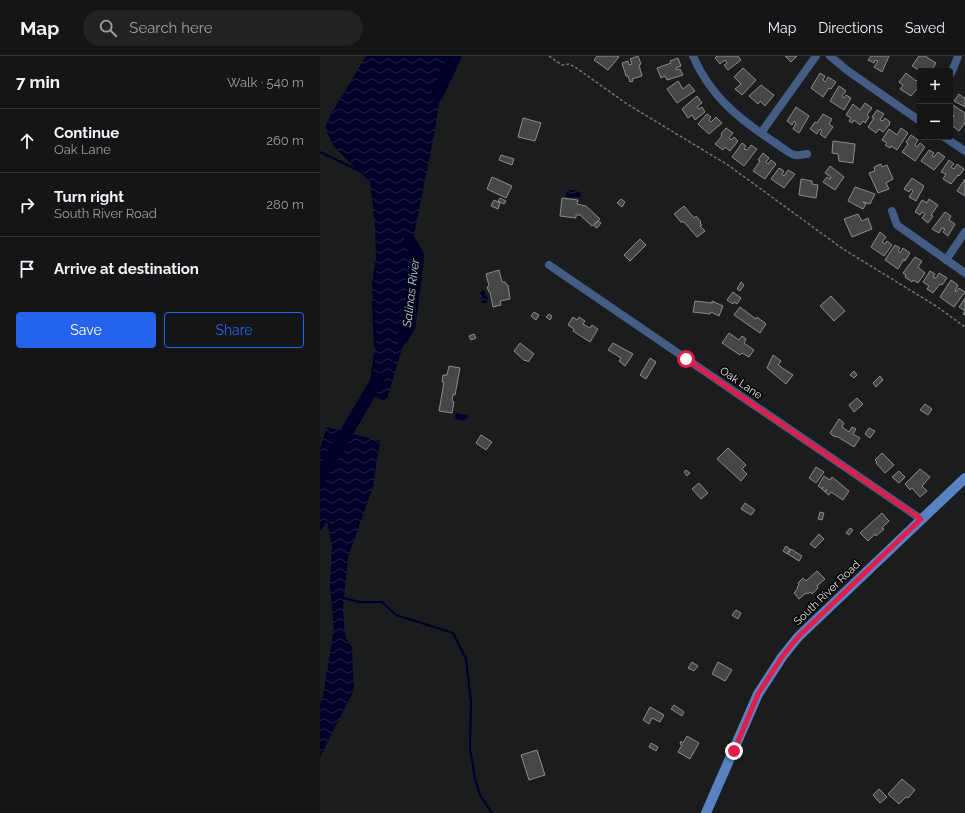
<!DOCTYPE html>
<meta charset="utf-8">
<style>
:root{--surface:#141516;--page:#212223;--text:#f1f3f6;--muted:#9d9fa1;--line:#333435;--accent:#2563eb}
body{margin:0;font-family:Raleway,sans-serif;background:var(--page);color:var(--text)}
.controls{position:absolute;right:12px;top:12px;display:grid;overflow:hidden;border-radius:4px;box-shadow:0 4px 16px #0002}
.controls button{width:36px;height:36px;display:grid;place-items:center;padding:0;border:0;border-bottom:1px solid var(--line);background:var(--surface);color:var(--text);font:20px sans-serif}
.stop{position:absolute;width:12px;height:12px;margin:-9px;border:3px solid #e11d48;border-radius:50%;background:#fff}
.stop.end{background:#e11d48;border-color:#fff;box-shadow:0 1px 4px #0008}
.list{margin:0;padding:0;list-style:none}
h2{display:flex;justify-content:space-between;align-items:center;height:52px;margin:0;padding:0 16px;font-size:17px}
h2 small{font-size:13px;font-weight:400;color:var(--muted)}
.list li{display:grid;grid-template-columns:26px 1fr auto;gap:12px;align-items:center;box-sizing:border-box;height:64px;padding:0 16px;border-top:1px solid var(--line)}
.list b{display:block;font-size:15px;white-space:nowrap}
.list p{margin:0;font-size:13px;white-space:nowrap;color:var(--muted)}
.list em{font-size:13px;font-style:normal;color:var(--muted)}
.actions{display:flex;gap:8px;padding:12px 16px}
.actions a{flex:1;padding:9px 0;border:1px solid var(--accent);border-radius:4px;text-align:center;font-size:14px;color:var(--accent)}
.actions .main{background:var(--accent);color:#fff}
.icon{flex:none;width:22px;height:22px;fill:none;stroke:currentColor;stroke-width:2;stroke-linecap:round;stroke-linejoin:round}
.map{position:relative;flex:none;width:645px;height:757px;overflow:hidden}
header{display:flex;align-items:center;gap:24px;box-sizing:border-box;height:56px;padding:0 20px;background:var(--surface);border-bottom:1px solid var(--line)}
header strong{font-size:19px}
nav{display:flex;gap:22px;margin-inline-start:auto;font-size:14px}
.search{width:280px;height:36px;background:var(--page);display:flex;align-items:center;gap:10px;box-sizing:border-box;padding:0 14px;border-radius:22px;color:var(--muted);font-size:15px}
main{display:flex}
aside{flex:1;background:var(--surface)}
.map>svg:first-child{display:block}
</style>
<header>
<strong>Map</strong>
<div class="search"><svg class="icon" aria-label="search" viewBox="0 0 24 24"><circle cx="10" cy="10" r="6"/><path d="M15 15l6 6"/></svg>Search here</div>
<nav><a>Map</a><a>Directions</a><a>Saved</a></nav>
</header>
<main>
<aside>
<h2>7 min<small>Walk · 540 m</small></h2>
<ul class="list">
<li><svg class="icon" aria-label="ahead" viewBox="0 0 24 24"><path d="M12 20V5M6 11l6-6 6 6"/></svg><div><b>Continue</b><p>Oak Lane</p></div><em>260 m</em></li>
<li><svg class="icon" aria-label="right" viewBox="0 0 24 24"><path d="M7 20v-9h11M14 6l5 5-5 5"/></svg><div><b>Turn right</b><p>South River Road</p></div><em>280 m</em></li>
<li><svg class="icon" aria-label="arrive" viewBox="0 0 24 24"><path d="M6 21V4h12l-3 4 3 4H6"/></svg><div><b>Arrive at destination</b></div></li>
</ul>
<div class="actions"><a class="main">Save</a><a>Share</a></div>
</aside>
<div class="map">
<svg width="645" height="757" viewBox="0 0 645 757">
<defs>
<pattern id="water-waves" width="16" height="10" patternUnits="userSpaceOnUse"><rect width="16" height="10" fill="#000029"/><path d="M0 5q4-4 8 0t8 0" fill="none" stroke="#252548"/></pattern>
</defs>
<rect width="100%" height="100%" fill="#1a1c1e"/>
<!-- water -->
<g fill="url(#water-waves)">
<polygon points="46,0 135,0 122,29 114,79 92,189 98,200 89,270 66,346 49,338 56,294 52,229 56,204 55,170 50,126 13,90 5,71 10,60"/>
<polygon points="248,134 255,134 260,137 261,139 260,141 245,141"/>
<polygon points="163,234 165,235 165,239 168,242 168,245 165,247 162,247 162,240 160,237"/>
<polygon points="136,357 148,359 147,365 135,363"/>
<polygon points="7,371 60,385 53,431 28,501 23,553 25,581 32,591 34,634 0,701 0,647 3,641 14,572 10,530 12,490 7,465 0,475 0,392"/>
</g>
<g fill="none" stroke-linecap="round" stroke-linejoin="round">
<!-- stream -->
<g stroke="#000029" stroke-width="2">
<polyline points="0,96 42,116"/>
<polyline points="53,228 56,207"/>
<polyline points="53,246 55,292"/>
<polyline points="49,338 55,298"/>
<polyline points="23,542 40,546 62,546 76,559 133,577 146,603 151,646 150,692 155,723 160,739 172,757"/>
</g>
<!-- river -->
<g stroke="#000029" stroke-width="13">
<polyline points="117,39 135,0"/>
<polyline points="82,282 89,270 98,200 90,186"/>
<polyline points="0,421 58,323"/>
</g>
</g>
<!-- building -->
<g fill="#444648" stroke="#8a8c8e">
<polygon points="277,0 297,0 299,1 288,14 274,4"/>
<polygon points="318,0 321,8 319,9 322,20 312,23 313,25 310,26 308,20 306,20 302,7 308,5 309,9 312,8 310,3"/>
<polygon points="397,0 418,0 421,4 408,14 404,9 407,7 405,4 400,8 395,2"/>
<polygon points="465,0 477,0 471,6"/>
<polygon points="551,0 569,0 562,16 554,11 558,5 555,4 554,7 548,4"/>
<polygon points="599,0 605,0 616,7 611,15 600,15 592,10"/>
<polygon points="358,2 361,10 356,12 356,14 360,13 363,19 347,24 345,20 341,22 337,12 351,7 350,5"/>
<polygon points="423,12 436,24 422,39 415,33 421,28 414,21"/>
<polygon points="500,17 505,20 503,24 505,26 508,21 516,26 511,33 509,32 503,41 491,32"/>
<polygon points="586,17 596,25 597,24 600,26 600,34 597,33 591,40 580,33 583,29 579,26"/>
<polygon points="358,25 363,33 369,28 375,35 357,47 347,33"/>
<polygon points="441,29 454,39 445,50 440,45 438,48 429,40"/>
<polygon points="519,30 526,35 522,40 524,42 526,39 531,42 524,54 510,45"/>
<polygon points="639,38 644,42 645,41 645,51 634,45"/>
<polygon points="377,40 382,47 377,51 379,53 382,51 385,56 375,64 372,59 368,62 362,53"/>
<polygon points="545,47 552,52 547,59 549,61 545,67 543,65 540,69 534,64 532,67 529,65 531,62 526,59 533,48 540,54"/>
<polygon points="633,49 645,57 645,67 639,75 630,68 630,66 634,60 630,57 630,53"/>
<polygon points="476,51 489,60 479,77 473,73 476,67 474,65 472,69 467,65"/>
<polygon points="557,54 564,58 560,64 563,65 565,62 570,66 569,68 570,68 563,76 559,73 556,77 548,71 554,62 552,61"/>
<polygon points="387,58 391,61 389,64 391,66 396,61 402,67 389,78 378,68"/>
<polygon points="503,58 512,63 509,68 513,71 505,82 500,78 502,75 500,73 497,78 490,73 495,66 497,67"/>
<polygon points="203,62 221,67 215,85 198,81"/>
<polygon points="406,72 413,77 409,82 411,84 414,81 418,85 410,95 405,91 403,94 395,88 402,80 401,78"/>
<polygon points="581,72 588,77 577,94 571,90 570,92 565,89 567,87 562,84 569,73 577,79"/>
<polygon points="591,79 598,84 595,89 597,91 600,87 605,91 595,105 582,96 588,88 586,86"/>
<polygon points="513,85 535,88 533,107 519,105 518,98 512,97"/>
<polygon points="422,87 426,90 424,93 427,94 431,89 437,93 424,110 412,101"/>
<polygon points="609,94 614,97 612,100 614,101 618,96 625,101 614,114 601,105"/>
<polygon points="443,97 449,102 446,106 448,108 451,104 456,108 445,123 433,115 440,105 438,104"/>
<polygon points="181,99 194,103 192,109 179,104"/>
<polygon points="629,104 634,108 631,111 634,113 637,108 644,113 639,120 638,119 631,128 623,123 626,118 621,116"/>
<polygon points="561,108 562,111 567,109 573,123 566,127 569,133 558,137 549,117 555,115 554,111"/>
<polygon points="510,110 524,121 515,134 503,126 507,121 510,123 511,121 505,117"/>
<polygon points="459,112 464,115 462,118 464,120 468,114 475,118 464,132 451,123"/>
<polygon points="172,121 192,130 186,142 167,133"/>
<polygon points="592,122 604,130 596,145 589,141 593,135 591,133 589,136 584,133"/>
<polygon points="481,123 492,125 492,128 498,129 496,142 479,139"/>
<polygon points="645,123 645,140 637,135"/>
<polygon points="535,131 555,138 550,148 543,146 546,148 543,153 528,145"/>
<polygon points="180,142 186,145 184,148 178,145"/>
<polygon points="242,142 258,144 257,148 266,150 280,163 272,170 260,159 256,159 256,162 240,160"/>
<polygon points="301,143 305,146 302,151 297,147"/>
<polygon points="609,143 618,149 611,159 613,160 608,167 602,162 605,158 602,156 600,159 595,156 602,144 607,147"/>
<polygon points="174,144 180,147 178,153 171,150"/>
<polygon points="364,150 374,162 376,160 381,166 380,167 382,169 380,170 385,175 377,181 364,166 361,166 354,158"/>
<polygon points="625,156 631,160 629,164 635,168 628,180 623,176 625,173 622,172 619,177 612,173"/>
<polygon points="538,158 542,165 548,162 552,173 532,181 524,163"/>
<polygon points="278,165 281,167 277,172 274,170"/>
<polygon points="560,176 566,181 562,186 565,188 567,185 572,189 564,200 551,191"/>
<polygon points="320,183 326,189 310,205 304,199"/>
<polygon points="575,189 580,192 578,195 580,197 583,192 590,197 585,205 584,203 578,213 565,204"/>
<polygon points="595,201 602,205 598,211 605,217 598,227 593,224 592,226 585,221 586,219 583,217"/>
<polygon points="179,214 182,226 185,226 187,229 188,229 190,243 180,245 181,249 173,251 170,236 169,236 167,231 169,230 166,218"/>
<polygon points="610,215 615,218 613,221 616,222 619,217 627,222 622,229 620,228 613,237 607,233 609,230 603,226"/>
<polygon points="631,224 638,229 635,235 636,236 639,232 645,236 634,251 620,241"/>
<polygon points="421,226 424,229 420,235 417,233"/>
<polygon points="413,236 421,242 417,248 414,246 413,248 407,244"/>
<polygon points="511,240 525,255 514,265 500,250"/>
<polygon points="645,242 645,259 643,258 645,255 639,251"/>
<polygon points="375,245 392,247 392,245 403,250 399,260 391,256 390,258 373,256"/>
<polygon points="420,251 436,263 437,261 446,268 440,277 414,259"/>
<polygon points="214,256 219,259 216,264 211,260"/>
<polygon points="229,258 232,260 230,264 226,261"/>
<polygon points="253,261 257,264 259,261 265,265 263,268 270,272 272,269 278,273 270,286 253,275 254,273 248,269"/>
<polygon points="409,277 419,284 422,280 426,283 424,287 434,294 429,301 422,297 420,299 402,287"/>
<polygon points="154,278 156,282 151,284 149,280"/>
<polygon points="200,287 214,298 208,306 206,304 205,305 194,295"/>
<polygon points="293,287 313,298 305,310 299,305 301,302 288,294"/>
<polygon points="453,299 461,305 458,309 473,319 466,328 447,312"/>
<polygon points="330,302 336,306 326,323 320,319"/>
<polygon points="129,310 140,312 135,339 133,338 132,345 134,346 132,357 119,355 124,326 122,326 123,319 127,319"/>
<polygon points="534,315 537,319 534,322 530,319"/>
<polygon points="560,320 563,324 556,331 553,327"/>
<polygon points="537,342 543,348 534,356 529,349"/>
<polygon points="605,348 612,353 608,359 600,354"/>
<polygon points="519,363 524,367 522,371 529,376 532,371 536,373 533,378 540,382 534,391 518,381 513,380 510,377"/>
<polygon points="549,372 555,375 550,382 545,378"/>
<polygon points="161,379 172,386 166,394 156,387"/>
<polygon points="408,392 426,409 422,413 427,418 421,425 397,403"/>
<polygon points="562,397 574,409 565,417 556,407 557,406 555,404"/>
<polygon points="496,411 504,416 496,427 489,422"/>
<polygon points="600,413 610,421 602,430 607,435 600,441 592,432 590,434 585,428"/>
<polygon points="366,414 370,417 367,420 364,416"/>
<polygon points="579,415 585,421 579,427 572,421"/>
<polygon points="504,420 510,424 512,421 529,435 523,444 511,436 509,439 505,436 507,433 505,436 502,433 503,431 502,433 498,430"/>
<polygon points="379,427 388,437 381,443 372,433"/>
<polygon points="425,447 435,454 431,459 421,453"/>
<polygon points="500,456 504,457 502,464 498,463"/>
<polygon points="562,457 569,465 562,472 564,473 556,480 555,478 548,485 540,477"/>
<polygon points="530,472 533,474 529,479 526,477"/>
<polygon points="499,478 504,483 495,492 490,488"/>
<polygon points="466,490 470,493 467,498 463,495"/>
<polygon points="471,493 482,500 479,505 468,498"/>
<polygon points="497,515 505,523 497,530 498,532 492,538 490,536 488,538 486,537 479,543 474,537 478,532 477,531 479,529 478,527 483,522 486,525"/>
<polygon points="416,554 421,557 418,563 412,559"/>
<polygon points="372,606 378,610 374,615 368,612"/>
<polygon points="398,606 412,614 405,625 392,618"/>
<polygon points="354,649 364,656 362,660 351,653"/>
<polygon points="330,651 344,659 340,666 332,662 329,668 323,664"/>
<polygon points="367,680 379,687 370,703 358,696 362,689 360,688 361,685 363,687"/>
<polygon points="331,687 338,691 336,695 329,691"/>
<polygon points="217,694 225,719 209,724 201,699"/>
<polygon points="582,723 595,734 588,742 586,741 579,748 568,738"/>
<polygon points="559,733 567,741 560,747 553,739"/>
</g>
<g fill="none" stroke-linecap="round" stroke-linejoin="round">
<!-- path -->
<polyline stroke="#717375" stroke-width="1.5" stroke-dasharray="3 2" stroke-linecap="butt" points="229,0 242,9 249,8 255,11 307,48 408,109 523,193 616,250 645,271"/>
<!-- minor -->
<g stroke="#445d85" stroke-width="8">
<path d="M 373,0 C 390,40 419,63 454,86 C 459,89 469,98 475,99 C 478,100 484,98 487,98"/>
<polyline points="510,0 528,15 600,65"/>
<polyline points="630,19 633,13 638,0"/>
<polyline points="441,77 496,0"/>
<polyline points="624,81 645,95"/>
<polyline points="572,155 577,169 645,217"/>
<polyline points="626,204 645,176"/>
<polyline points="229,209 601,463"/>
</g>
<!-- secondary -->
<polyline stroke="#5982c2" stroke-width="10" points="386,757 438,638 462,601 478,581 645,422"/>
</g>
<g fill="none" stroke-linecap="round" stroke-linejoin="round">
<!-- route -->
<polyline stroke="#e11d48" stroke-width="5" points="366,303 601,463 478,581 462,601 438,638 414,695"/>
</g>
<g text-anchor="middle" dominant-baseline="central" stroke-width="3.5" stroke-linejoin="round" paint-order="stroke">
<!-- street labels -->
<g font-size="11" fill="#e3e4e5" stroke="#060607">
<text transform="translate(421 327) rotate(34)">Oak Lane</text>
<text transform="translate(507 537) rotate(-44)">South River Road</text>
</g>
<!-- water labels -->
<g font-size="12" font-style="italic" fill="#abcbfc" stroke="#060607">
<text transform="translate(91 237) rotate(-83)">Salinas River</text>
</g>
</g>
</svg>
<div class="controls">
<button>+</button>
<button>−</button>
</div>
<div class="stop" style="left:366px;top:303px"></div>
<div class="stop end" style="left:414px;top:695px"></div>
</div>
</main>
